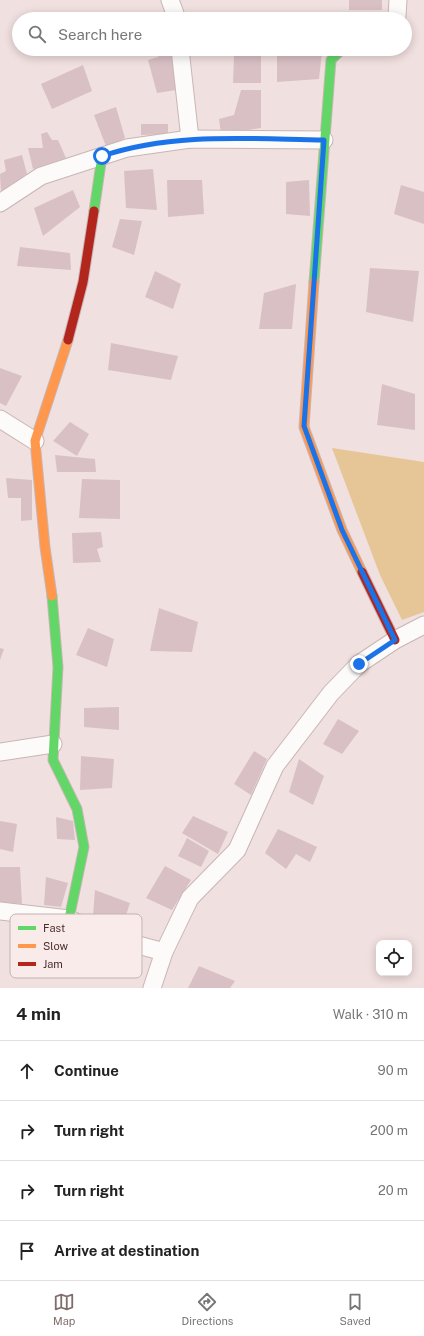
<!DOCTYPE html>
<meta charset="utf-8">
<style>
:root{--surface:#fff;--page:#f6f6f6;--text:#222;--muted:#767676;--line:#e0e0e0;--accent:#836d6c}
body{margin:0;font-family:"Public Sans",sans-serif;background:var(--page);color:var(--text)}
.controls{position:absolute;right:12px;bottom:12px;display:grid;overflow:hidden;border-radius:8px;box-shadow:0 2px 10px #0003}
.controls button{width:36px;height:36px;display:grid;place-items:center;padding:0;border:0;border-bottom:1px solid var(--line);background:var(--surface);color:var(--text);font:20px sans-serif}
.stop{position:absolute;width:12px;height:12px;margin:-9px;border:3px solid #1a73e8;border-radius:50%;background:#fff}
.stop.end{background:#1a73e8;border-color:#fff;box-shadow:0 1px 4px #0008}
.list{margin:0;padding:0;list-style:none}
h2{display:flex;justify-content:space-between;align-items:center;height:52px;margin:0;padding:0 16px;font-size:17px}
h2 small{font-size:13px;font-weight:400;color:var(--muted)}
.list li{display:grid;grid-template-columns:26px 1fr auto;gap:12px;align-items:center;box-sizing:border-box;height:60px;padding:0 16px;border-top:1px solid var(--line)}
.list b{display:block;font-size:15px;white-space:nowrap}
.list em{font-size:13px;font-style:normal;color:var(--muted)}
.icon{flex:none;width:22px;height:22px;fill:none;stroke:currentColor;stroke-width:2;stroke-linecap:round;stroke-linejoin:round}
.map{position:relative;flex:none;width:424px;height:988px;overflow:hidden}
.search{position:absolute;background:var(--surface);box-shadow:0 2px 10px #0003;left:12px;right:12px;top:12px;height:44px;display:flex;align-items:center;gap:10px;box-sizing:border-box;padding:0 14px;border-radius:22px;color:var(--muted);font-size:15px}
.sheet{height:292px;background:var(--surface)}
nav{display:flex;justify-content:space-around;align-items:center;box-sizing:border-box;height:56px;border-top:1px solid var(--line);background:var(--surface);font-size:11px;color:var(--muted)}
nav a{display:grid;justify-items:center;gap:2px}
nav .on{color:var(--accent)}
.map>svg:first-child{display:block}
</style>
<div class="map">
<svg width="424" height="988" viewBox="0 0 424 988">
<rect width="100%" height="100%" fill="#f0e0df"/>
<!-- green -->
<polygon fill="#e6c696" points="332,448 424,462 424,612 402,620 380,575"/>
<!-- building -->
<g fill="#d9c0c5">
<rect x="349" y="0" width="33" height="10"/>
<polygon points="165,49 173,49 176,90 157,93 148,60 158,57"/>
<polygon points="261,51 261,83 233,83 234,56"/>
<polygon points="277,52 322,52 319,79 277,82"/>
<polygon points="83,65 92,91 52,109 41,84"/>
<polygon points="241,90 261,90 261,128 221,134 219,119 234,115"/>
<polygon points="116,107 125,138 107,149 94,115"/>
<polygon points="141,124 168,124 168,134 141,135"/>
<polygon points="47,132 52,140 58,140 66,158 33,169 28,148 43,148 41,134"/>
<polygon points="22,155 27,174 1,192 0,174 6,171 4,160"/>
<polygon points="153,169 157,210 126,208 124,171"/>
<polygon points="167,180 202,180 204,214 168,217"/>
<polygon points="309,180 310,216 286,214 286,182"/>
<polygon points="401,185 424,192 424,224 394,214"/>
<polygon points="73,190 80,207 43,236 34,208"/>
<polygon points="120,219 142,221 134,255 112,247"/>
<polygon points="20,247 70,253 71,270 17,266"/>
<polygon points="370,268 419,271 413,322 366,312"/>
<polygon points="155,271 181,284 173,309 145,297"/>
<polygon points="296,284 292,329 259,329 264,293"/>
<polygon points="111,343 178,356 171,380 108,370"/>
<polygon points="0,368 22,376 6,406 0,403"/>
<polygon points="382,384 415,394 415,430 377,425"/>
<polygon points="70,422 89,434 77,456 53,441"/>
<polygon points="55,455 95,459 96,472 57,472"/>
<polygon points="6,478 32,480 32,520 21,521 21,498 8,498"/>
<polygon points="82,479 120,480 120,519 79,518"/>
<polygon points="101,532 103,547 97,549 101,562 73,563 72,533"/>
<polygon points="159,608 198,622 192,652 150,651"/>
<polygon points="88,628 114,639 107,667 76,655"/>
<polygon points="0,648 4,649 0,660"/>
<polygon points="119,707 119,730 84,727 84,708"/>
<polygon points="338,719 359,731 342,754 323,744"/>
<polygon points="254,751 267,759 251,795 234,784"/>
<polygon points="81,756 114,759 112,788 80,790"/>
<polygon points="299,759 324,776 313,805 289,792"/>
<polygon points="193,816 228,832 218,854 182,833"/>
<polygon points="56,817 73,821 75,840 57,839"/>
<polygon points="0,821 17,824 13,852 0,849"/>
<polygon points="278,829 317,847 310,862 296,854 286,869 265,853"/>
<polygon points="187,838 209,851 201,867 178,856"/>
<polygon points="165,866 191,880 172,910 146,898"/>
<polygon points="0,867 20,867 22,904 0,902"/>
<polygon points="46,877 68,883 61,907 44,905"/>
<polygon points="95,890 130,903 122,927 93,916"/>
<polygon points="199,966 235,981 230,988 188,988"/>
</g>
<g fill="none" stroke-linecap="round" stroke-linejoin="round">
<defs>
<g id="street">
<polyline points="170,0 177,19"/>
<polyline points="395,19 397,16 398,0"/>
<polyline points="180,49 190,139"/>
<polyline points="0,203 41,176 127,148 190,139 324,140"/>
<polyline points="0,419 35,441"/>
<polyline points="0,752 53,744"/>
<polyline points="0,911 69,919 116,939 164,952"/>
<polyline points="152,988 164,952 190,898 237,850 275,766 331,693 359,664 395,640 424,625"/>
</g>
<g id="fast">
<polyline points="94,211 102,156"/>
<polyline points="314,282 331,60 342,49"/>
<polyline points="52,596 58,667 53,760 77,809 84,847 69,919"/>
</g>
<g id="slow">
<polyline points="314,282 304,427 342,530 362,572"/>
<polyline points="52,596 45,547 35,441 68,340"/>
</g>
<g id="jam">
<polyline points="68,340 83,282 94,211"/>
<polyline points="362,572 395,640"/>
</g>
</defs>
<!-- street casing -->
<use href="#street" stroke="#c8b6b5" stroke-width="19"/>
<!-- fast casing -->
<use href="#fast" stroke="#c8b6b5" stroke-width="11"/>
<!-- slow casing -->
<use href="#slow" stroke="#c8b6b5" stroke-width="11"/>
<!-- jam casing -->
<use href="#jam" stroke="#c8b6b5" stroke-width="11"/>
<!-- street -->
<use href="#street" stroke="#fdfafa" stroke-width="17"/>
<!-- fast -->
<use href="#fast" stroke="#63d668" stroke-width="9"/>
<!-- slow -->
<use href="#slow" stroke="#ff974d" stroke-width="9"/>
<!-- jam -->
<use href="#jam" stroke="#b3261e" stroke-width="9"/>
</g>
<g fill="none" stroke-linecap="round" stroke-linejoin="round">
<!-- route -->
<path stroke="#1a73e8" stroke-width="5" d="M 102,156 C 174,132 250,139 324,140 L 304,426 L 342,530 L 395,640 L 359,664"/>
</g>
<!-- legend -->
<rect x="10" y="914" width="132" height="64" rx="6" fill="#f9ebea" stroke="#c4b3b2" stroke-width="1"/>
<rect x="18" y="926" width="18" height="4" fill="#63d668"/>
<rect x="18" y="944" width="18" height="4" fill="#ff974d"/>
<rect x="18" y="962" width="18" height="4" fill="#b3261e"/>
<g font-size="11" fill="#492f2e">
<text x="43" y="932">Fast</text>
<text x="43" y="950">Slow</text>
<text x="43" y="968">Jam</text>
</g>
</svg>
<div class="controls">
<button><svg class="icon" aria-label="locate" viewBox="0 0 24 24"><circle cx="12" cy="12" r="6"/><path d="M12 2v4M12 18v4M2 12h4M18 12h4"/></svg></button>
</div>
<div class="stop" style="left:102px;top:156px"></div>
<div class="stop end" style="left:359px;top:664px"></div>
<div class="search"><svg class="icon" aria-label="search" viewBox="0 0 24 24"><circle cx="10" cy="10" r="6"/><path d="M15 15l6 6"/></svg>Search here</div>
</div>
<section class="sheet">
<h2>4 min<small>Walk · 310 m</small></h2>
<ul class="list">
<li><svg class="icon" aria-label="ahead" viewBox="0 0 24 24"><path d="M12 20V5M6 11l6-6 6 6"/></svg><div><b>Continue</b></div><em>90 m</em></li>
<li><svg class="icon" aria-label="right" viewBox="0 0 24 24"><path d="M7 20v-9h11M14 6l5 5-5 5"/></svg><div><b>Turn right</b></div><em>200 m</em></li>
<li><svg class="icon" aria-label="right" viewBox="0 0 24 24"><path d="M7 20v-9h11M14 6l5 5-5 5"/></svg><div><b>Turn right</b></div><em>20 m</em></li>
<li><svg class="icon" aria-label="arrive" viewBox="0 0 24 24"><path d="M6 21V4h12l-3 4 3 4H6"/></svg><div><b>Arrive at destination</b></div></li>
</ul>
</section>
<nav>
<a class="on"><svg class="icon" aria-label="map" viewBox="0 0 24 24"><path d="M3 6l6-2 6 2 6-2v14l-6 2-6-2-6 2zM9 4v14M15 6v14"/></svg>Map</a>
<a><svg class="icon" aria-label="directions" viewBox="0 0 24 24"><path d="M12 3l9 9-9 9-9-9zM9 14v-3h6M13 9l2 2-2 2"/></svg>Directions</a>
<a><svg class="icon" aria-label="saved" viewBox="0 0 24 24"><path d="M7 4h10v16l-5-4-5 4z"/></svg>Saved</a>
</nav>
